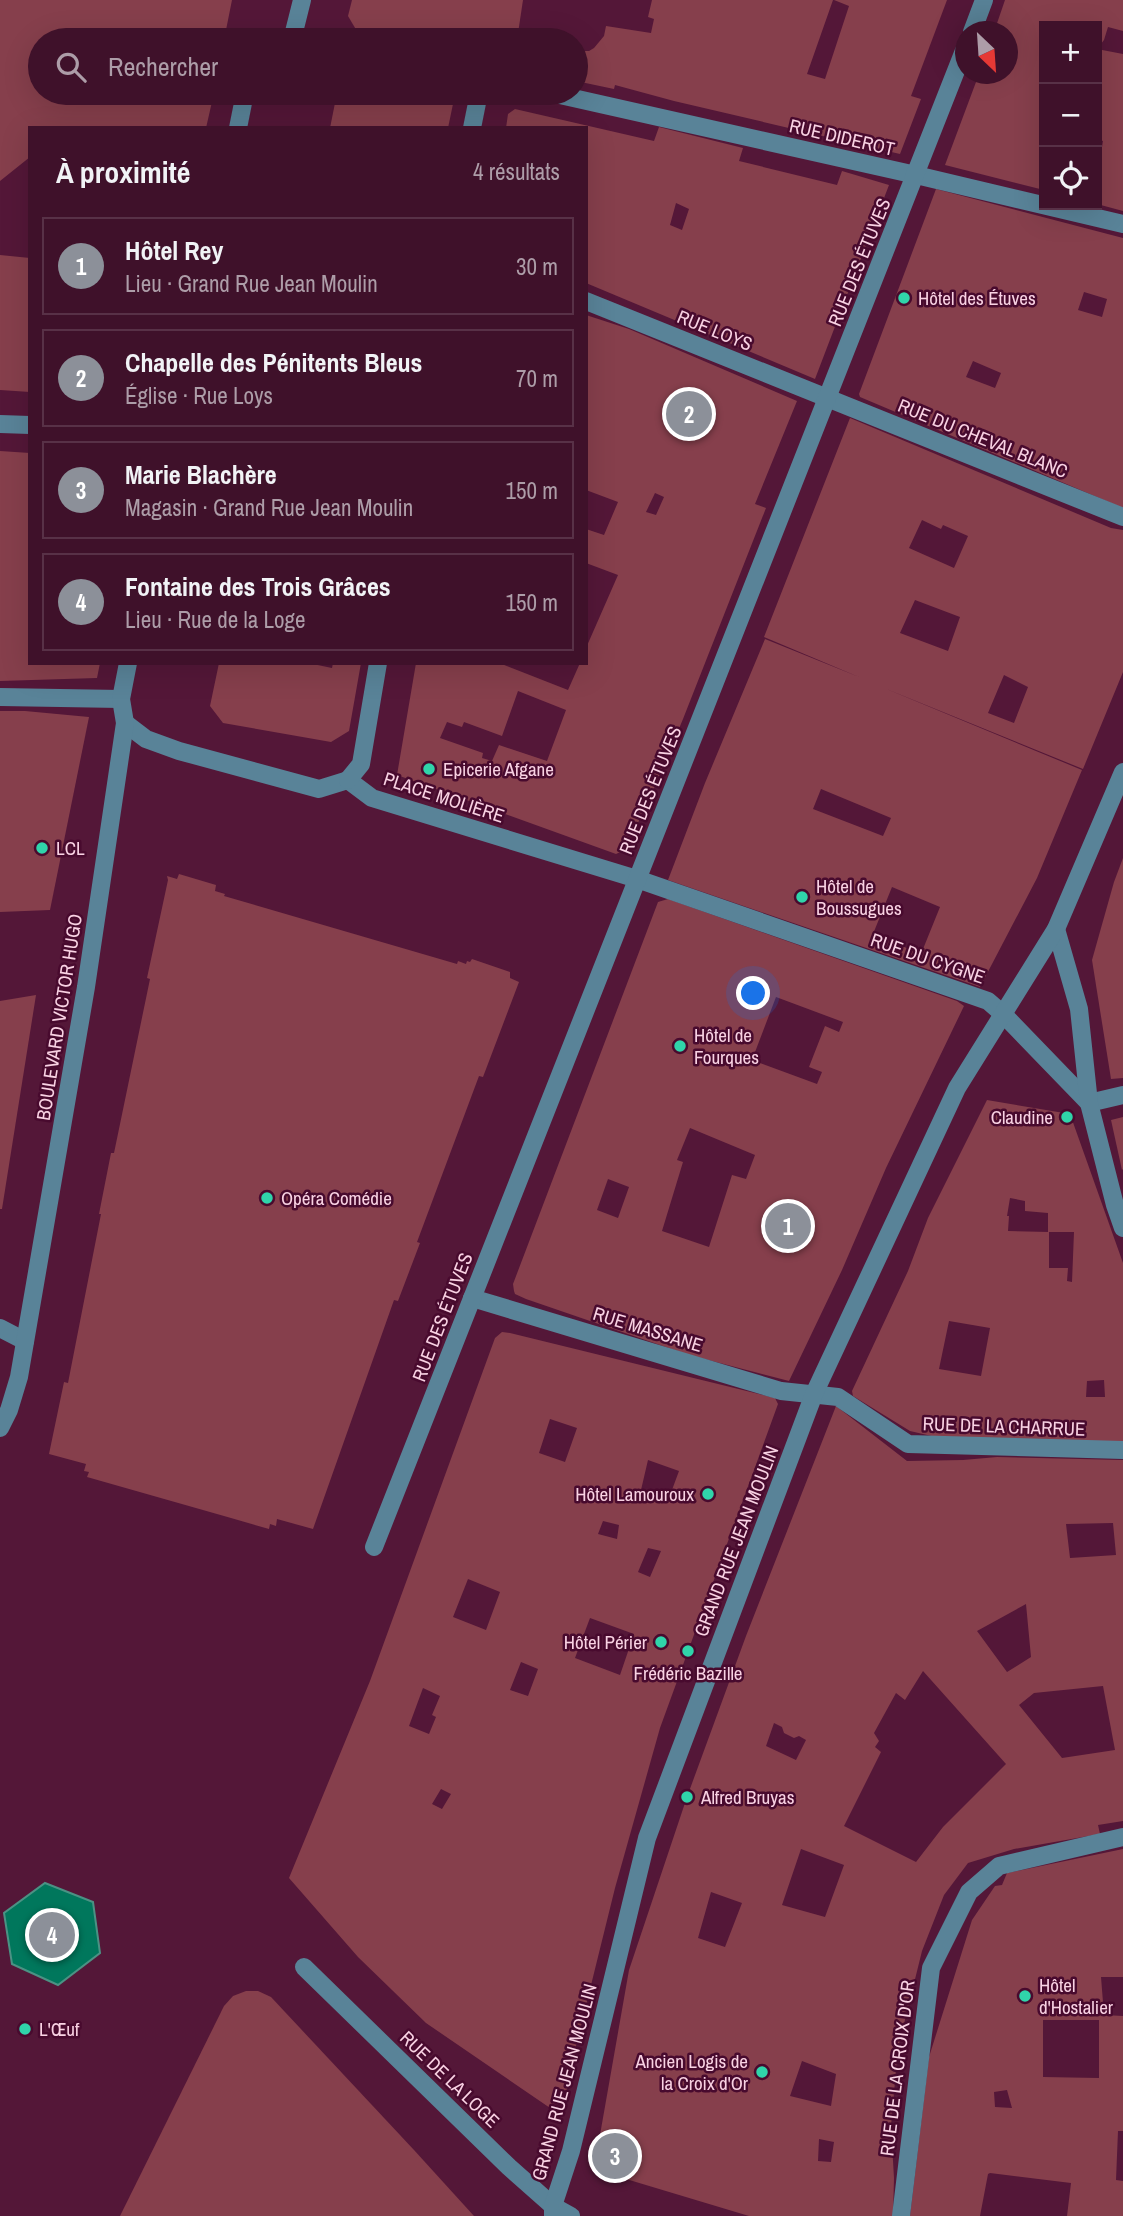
<!DOCTYPE html>
<html lang="fr">
<meta charset="utf-8">
<style>
:root{--surface:#3f112a;--page:#4a1f36;--text:#f1f3f6;--muted:#ad9da8;--line:#583147;--accent:#8c9099}
body{margin:0;font-family:"Archivo Narrow",sans-serif;background:var(--page);color:var(--text)}
.controls{position:absolute;right:21px;top:21px;display:grid;overflow:hidden;border-radius:0px;box-shadow:0 7px 28px #0002}
.controls button{width:63px;height:63px;display:grid;place-items:center;padding:0;border:0;border-bottom:2px solid var(--line);background:var(--surface);color:var(--text);font:35px sans-serif}
.compass{position:absolute;left:955px;top:21px;width:63px;height:63px;border-radius:50%;background:var(--surface);box-shadow:0 7px 28px #0002;rotate:155deg}
.you{position:absolute;left:754px;top:994px;width:24px;height:24px;margin:-18px;border:5px solid #fff;border-radius:50%;background:#1a73e8;box-shadow:0 0 0 10px #1a73e833}
.badge{display:grid;place-items:center;width:46px;height:46px;border-radius:50%;background:var(--accent);color:#fff;font-size:23px;font-weight:700}
.pin{position:absolute;translate:-50% -50%;border:4px solid #fff;box-shadow:0 2px 7px #0006}
.list{margin:0;padding:0;list-style:none}
h2{display:flex;justify-content:space-between;align-items:center;height:91px;margin:0;padding:0 28px;font-size:30px}
h2 small{font-size:23px;font-weight:400;color:var(--muted)}
.list li{display:grid;grid-template-columns:46px 1fr auto;gap:21px;align-items:center;box-sizing:border-box;height:98px;margin:0 14px 14px;padding:0 14px;border:2px solid var(--line);border-radius:0px}
.list b{display:block;font-size:26px;white-space:nowrap}
.list p{margin:0;font-size:23px;white-space:nowrap;color:var(--muted)}
.list em{font-size:23px;font-style:normal;color:var(--muted)}
.icon{flex:none;width:38px;height:38px;fill:none;stroke:currentColor;stroke-width:2;stroke-linecap:round;stroke-linejoin:round}
.map{position:relative;flex:none;width:1123px;height:2216px;overflow:hidden}
.search{position:absolute;background:var(--surface);box-shadow:0 7px 28px #0002;left:28px;top:28px;width:560px;height:77px;display:flex;align-items:center;gap:18px;box-sizing:border-box;padding:0 24px;border-radius:38px;color:var(--muted);font-size:26px}
.panel{position:absolute;background:var(--surface);box-shadow:0 7px 28px #0002;left:28px;top:126px;width:560px;height:539px;border-radius:0px}
.map>svg:first-child{display:block}
</style>
<div class="map">
<svg width="1123" height="2216" viewBox="0 0 1123 2216">
<rect width="100%" height="100%" fill="#541738"/>
<!-- water -->
<polygon fill="#00775c" stroke="#4b9284" stroke-width="2" points="45,1883 93,1902 100,1953 58,1985 12,1964 4,1913"/>
<!-- building -->
<g fill="#863f4c" fill-rule="evenodd">
<polygon points="0,0 232,0 224,40 40,40 40,93 214,93 206,128 30,128 30,157 0,181"/>
<polygon points="352,0 523,0 517,40 392,40 358,33 348,16"/>
<polygon points="652,0 833,0 807,74 825,79 849,6 834,0 947,0 911,96 921,99 900,154 674,101 615,85 614,89 576,81 576,51 589,51 594,48 604,36 606,26 651,33 654,19 648,17"/>
<polygon points="1005,0 1123,0 1123,31 1108,27 1104,40 1097,49 1123,54 1123,211 1097,204 1097,152 1101,153 1103,141 1097,139 1097,26 1044,26 1044,190 945,165 979,74 1007,74 1007,32 994,32"/>
<polygon points="337,93 434,93 448,96 453,104 448,128 330,128"/>
<path d="M 515,109 L 654,141 L 659,127 L 743,148 L 739,161 L 837,185 L 842,171 L 889,185 L 815,379 L 586,283 L 586,128 L 506,128 L 508,114 ZM 676,203 L 689,209 L 682,230 L 670,225 Z"/>
<path d="M 936,189 L 1123,238 L 1123,508 L 860,397 L 859,394 ZM 1084,292 L 1107,299 L 1102,317 L 1078,310 ZM 973,361 L 1001,373 L 995,388 L 966,377 Z"/>
<polygon points="0,255 30,258 30,392 0,390"/>
<path d="M 586,315 L 629,329 L 797,401 L 755,504 L 766,508 L 683,719 L 652,793 L 649,793 L 629,848 L 616,854 L 397,775 L 416,663 L 499,663 L 568,690 L 580,663 L 586,663 L 586,648 L 618,575 L 586,563 L 586,529 L 604,535 L 618,502 L 586,490 ZM 655,493 L 664,497 L 656,515 L 646,512 ZM 518,691 L 566,710 L 547,761 L 499,745 L 492,761 L 482,758 L 483,753 L 440,738 L 447,722 L 462,727 L 464,722 L 502,736 Z"/>
<path d="M 850,418 L 1111,528 L 1123,530 L 1123,672 L 1083,769 L 884,688 L 1082,770 L 1037,878 L 980,987 L 668,880 L 705,783 L 765,639 L 859,677 L 764,637 ZM 922,520 L 941,529 L 943,525 L 968,536 L 954,568 L 909,548 ZM 915,600 L 960,617 L 948,651 L 900,633 ZM 1004,675 L 1028,687 L 1014,723 L 988,713 ZM 821,789 L 891,818 L 883,836 L 813,809 ZM 892,887 L 940,907 L 921,954 L 873,934 Z"/>
<polygon points="0,451 30,453 30,663 100,663 97,678 0,681"/>
<polygon points="219,663 308,663 332,668 333,663 361,663 349,731 331,742 223,723 210,706"/>
<polygon points="0,711 25,711 89,717 50,910 0,912"/>
<polygon points="1123,858 1123,1078 1111,1079 1092,960 1114,882"/>
<polygon points="179,874 216,885 215,891 225,894 224,896 457,964 458,961 466,964 467,961 470,962 472,959 510,972 510,978 519,982 483,1077 479,1076 417,1242 420,1243 398,1301 394,1300 313,1529 277,1519 276,1526 270,1524 269,1529 231,1518 87,1477 89,1472 84,1471 86,1464 49,1454 64,1382 68,1383 101,1214 99,1214 111,1153 114,1153 150,979 147,978 168,880 167,876 177,879"/>
<path d="M 668,899 L 957,1001 L 964,1006 L 886,1168 L 842,1270 L 789,1381 L 689,1355 L 526,1299 L 515,1294 L 514,1291 L 513,1284 L 658,902 ZM 776,997 L 843,1022 L 839,1032 L 825,1026 L 809,1067 L 822,1072 L 817,1084 L 752,1060 ZM 690,1128 L 755,1155 L 746,1179 L 732,1175 L 709,1247 L 662,1231 L 683,1162 L 677,1160 ZM 608,1179 L 629,1187 L 618,1218 L 597,1210 Z"/>
<polygon points="36,995 2,1209 0,1209 0,1001"/>
<path d="M 987,1100 L 1070,1114 L 1123,1263 L 1123,1443 L 940,1438 L 910,1431 L 853,1396 L 852,1391 L 908,1271 L 928,1218 ZM 1010,1198 L 1025,1201 L 1025,1211 L 1048,1213 L 1048,1232 L 1074,1232 L 1072,1282 L 1067,1281 L 1068,1268 L 1049,1268 L 1049,1232 L 1008,1231 L 1009,1216 L 1007,1216 ZM 949,1321 L 990,1328 L 981,1376 L 939,1369 ZM 1104,1380 L 1105,1397 L 1086,1397 L 1087,1381 Z"/>
<polygon points="1123,1117 1123,1169 1122,1170 1111,1120"/>
<path d="M 502,1332 L 510,1333 L 775,1398 L 778,1404 L 660,1728 L 615,1888 L 575,2050 L 564,2106 L 553,2110 L 426,2023 L 358,1957 L 289,1878 L 370,1681 L 495,1338 ZM 550,1419 L 577,1428 L 565,1462 L 539,1453 ZM 648,1460 L 679,1471 L 669,1498 L 641,1490 ZM 603,1521 L 619,1525 L 617,1539 L 598,1534 ZM 648,1548 L 661,1551 L 650,1577 L 638,1572 ZM 468,1579 L 500,1592 L 486,1630 L 453,1617 ZM 590,1618 L 634,1634 L 620,1675 L 575,1658 ZM 521,1662 L 538,1669 L 528,1696 L 510,1690 ZM 423,1688 L 440,1696 L 432,1715 L 436,1717 L 429,1734 L 409,1726 ZM 441,1789 L 451,1794 L 442,1809 L 432,1804 Z"/>
<path d="M 836,1406 L 907,1461 L 963,1460 L 997,1457 L 1123,1460 L 1123,1821 L 1098,1825 L 1100,1834 L 1014,1849 L 968,1863 L 944,1895 L 922,1951 L 898,2048 L 891,2126 L 894,2178 L 893,2216 L 749,2216 L 606,2173 L 597,2152 L 629,1970 L 687,1797 L 746,1636 ZM 1113,1523 L 1116,1555 L 1070,1558 L 1066,1524 ZM 1026,1604 L 1031,1657 L 1007,1672 L 977,1631 ZM 923,1671 L 1006,1764 L 943,1827 L 916,1862 L 844,1826 L 881,1752 L 875,1747 L 879,1741 L 874,1733 L 896,1693 L 905,1700 ZM 1103,1686 L 1115,1750 L 1062,1758 L 1019,1705 L 1034,1693 ZM 774,1723 L 782,1727 L 784,1733 L 794,1738 L 799,1736 L 806,1740 L 796,1760 L 766,1746 ZM 801,1849 L 844,1865 L 825,1917 L 782,1905 ZM 711,1892 L 742,1903 L 725,1947 L 698,1938 ZM 802,2061 L 836,2074 L 831,2106 L 790,2096 ZM 819,2139 L 834,2142 L 831,2162 L 818,2161 Z"/>
<path d="M 1123,1849 L 1123,1977 L 1101,1977 L 1104,2015 L 1123,2016 L 1123,2131 L 1118,2131 L 1116,2180 L 1123,2181 L 1123,2216 L 1067,2216 L 1071,2183 L 990,2173 L 988,2174 L 980,2216 L 910,2216 L 929,2057 L 972,1920 L 995,1886 L 1002,1885 L 1007,1873 ZM 1043,2020 L 1099,2020 L 1099,2078 L 1043,2077 ZM 1007,2090 L 1012,2108 L 995,2107 L 994,2092 Z"/>
<polygon points="246,1991 258,1991 271,1997 414,2150 474,2216 120,2216 224,2006 233,1996"/>
</g>
<g fill="none" stroke-linecap="round" stroke-linejoin="round">
<!-- minor -->
<g stroke="#598398" stroke-width="18">
<polyline points="972,32 984,0"/>
<polyline points="292,40 302,0"/>
<polyline points="551,93 916,175 1123,224"/>
<polyline points="238,128 245,93"/>
<polyline points="472,128 479,93"/>
<polyline points="586,301 1123,517"/>
<polyline points="0,424 30,425"/>
<polyline points="0,697 121,699"/>
<polyline points="125,723 146,739 179,751 319,789 348,780"/>
<polyline points="348,780 372,798 637,879 988,1001 1003,1014 1089,1103 1123,1095"/>
<polyline points="348,780 361,764 378,663"/>
<polyline points="1056,929 1079,1009 1089,1103 1115,1205 1123,1228"/>
<polyline points="472,1298 781,1391 838,1397 908,1444 1123,1450"/>
<polyline points="0,1328 25,1341"/>
<polyline points="0,1428 9,1410 19,1377 86,987 125,723 121,699 128,663"/>
<polyline points="374,1547 965,48"/>
<polyline points="304,1967 509,2167 553,2206 571,2216"/>
<polyline points="553,2216 553,2206 571,2151 647,1838 814,1394 957,1088 1056,929 1123,772"/>
<polyline points="901,2216 931,1968 969,1892 999,1866 1123,1837"/>
</g>
</g>
<!-- markers -->
<g fill="#30d4aa" stroke="#480a2e" stroke-width="2.5">
<circle cx="904" cy="298" r="7"/>
<circle cx="429" cy="769" r="7"/>
<circle cx="42" cy="848" r="7"/>
<circle cx="802" cy="897" r="7"/>
<circle cx="680" cy="1046" r="7"/>
<circle cx="1067" cy="1117" r="7"/>
<circle cx="267" cy="1198" r="7"/>
<circle cx="708" cy="1494" r="7"/>
<circle cx="661" cy="1642" r="7"/>
<circle cx="688" cy="1651" r="7"/>
<circle cx="687" cy="1797" r="7"/>
<circle cx="1025" cy="1996" r="7"/>
<circle cx="25" cy="2029" r="7"/>
<circle cx="762" cy="2072" r="7"/>
</g>
<g text-anchor="middle" dominant-baseline="central" stroke-width="5" stroke-linejoin="round" paint-order="stroke">
<!-- street labels -->
<g font-size="19" fill="#f9d2e3" stroke="#480a2e">
<text transform="translate(842 137) rotate(13)">RUE DIDEROT</text>
<text transform="translate(859 262) rotate(-68)">RUE DES ÉTUVES</text>
<text transform="translate(715 330) rotate(22)">RUE LOYS</text>
<text transform="translate(983 438) rotate(22)">RUE DU CHEVAL BLANC</text>
<text transform="translate(650 790) rotate(-68)">RUE DES ÉTUVES</text>
<text transform="translate(444 797) rotate(18)">PLACE MOLIÈRE</text>
<text transform="translate(928 958) rotate(19)">RUE DU CYGNE</text>
<text transform="translate(59 1017) rotate(-81)">BOULEVARD VICTOR HUGO</text>
<text transform="translate(442 1317) rotate(-69)">RUE DES ÉTUVES</text>
<text transform="translate(648 1329) rotate(17)">RUE MASSANE</text>
<text transform="translate(1004 1426) rotate(2)">RUE DE LA CHARRUE</text>
<text transform="translate(736 1541) rotate(-69)">GRAND RUE JEAN MOULIN</text>
<text transform="translate(897 2068) rotate(-83)">RUE DE LA CROIX D'OR</text>
<text transform="translate(450 2079) rotate(44)">RUE DE LA LOGE</text>
<text transform="translate(564 2082) rotate(-75)">GRAND RUE JEAN MOULIN</text>
</g>
<!-- poi labels -->
<g font-size="19" fill="#f9d2e3" stroke="#480a2e" text-anchor="start">
<text x="918" y="298">Hôtel des Étuves</text>
<text x="443" y="769">Epicerie Afgane</text>
<text x="56" y="848">LCL</text>
<text x="816" y="886">Hôtel de<tspan x="816" dy="22">Boussugues</tspan></text>
<text x="694" y="1035">Hôtel de<tspan x="694" dy="22">Fourques</tspan></text>
<text x="1053" y="1117" text-anchor="end">Claudine</text>
<text x="281" y="1198">Opéra Comédie</text>
<text x="694" y="1494" text-anchor="end">Hôtel Lamouroux</text>
<text x="647" y="1642" text-anchor="end">Hôtel Périer</text>
<text x="688" y="1673" text-anchor="middle">Frédéric Bazille</text>
<text x="701" y="1797">Alfred Bruyas</text>
<text x="1039" y="1985">Hôtel<tspan x="1039" dy="22">d'Hostalier</tspan></text>
<text x="39" y="2029">L'Œuf</text>
<text x="748" y="2061" text-anchor="end">Ancien Logis de<tspan x="748" dy="22">la Croix d'Or</tspan></text>
</g>
</g>
</svg>
<div class="controls">
<button>+</button>
<button>−</button>
<button><svg class="icon" aria-label="locate" viewBox="0 0 24 24"><circle cx="12" cy="12" r="6"/><path d="M12 2v4M12 18v4M2 12h4M18 12h4"/></svg></button>
</div>
<svg class="compass" viewBox="-18 -18 36 36"><path d="M0-13l5 13h-10z" fill="#e53935"/><path d="M0 13l5-13h-10z" fill="#ad9da8"/></svg>
<div class="you"></div>
<div class="pin badge" style="left:788px;top:1226px">1</div>
<div class="pin badge" style="left:689px;top:414px">2</div>
<div class="pin badge" style="left:615px;top:2156px">3</div>
<div class="pin badge" style="left:52px;top:1935px">4</div>
<div class="search"><svg class="icon" aria-label="search" viewBox="0 0 24 24"><circle cx="10" cy="10" r="6"/><path d="M15 15l6 6"/></svg>Rechercher</div>
<section class="panel">
<h2>À proximité<small>4 résultats</small></h2>
<ul class="list">
<li><span class="badge">1</span><div><b>Hôtel Rey</b><p>Lieu · Grand Rue Jean Moulin</p></div><em>30 m</em></li>
<li><span class="badge">2</span><div><b>Chapelle des Pénitents Bleus</b><p>Église · Rue Loys</p></div><em>70 m</em></li>
<li><span class="badge">3</span><div><b>Marie Blachère</b><p>Magasin · Grand Rue Jean Moulin</p></div><em>150 m</em></li>
<li><span class="badge">4</span><div><b>Fontaine des Trois Grâces</b><p>Lieu · Rue de la Loge</p></div><em>150 m</em></li>
</ul>
</section>
</div>
